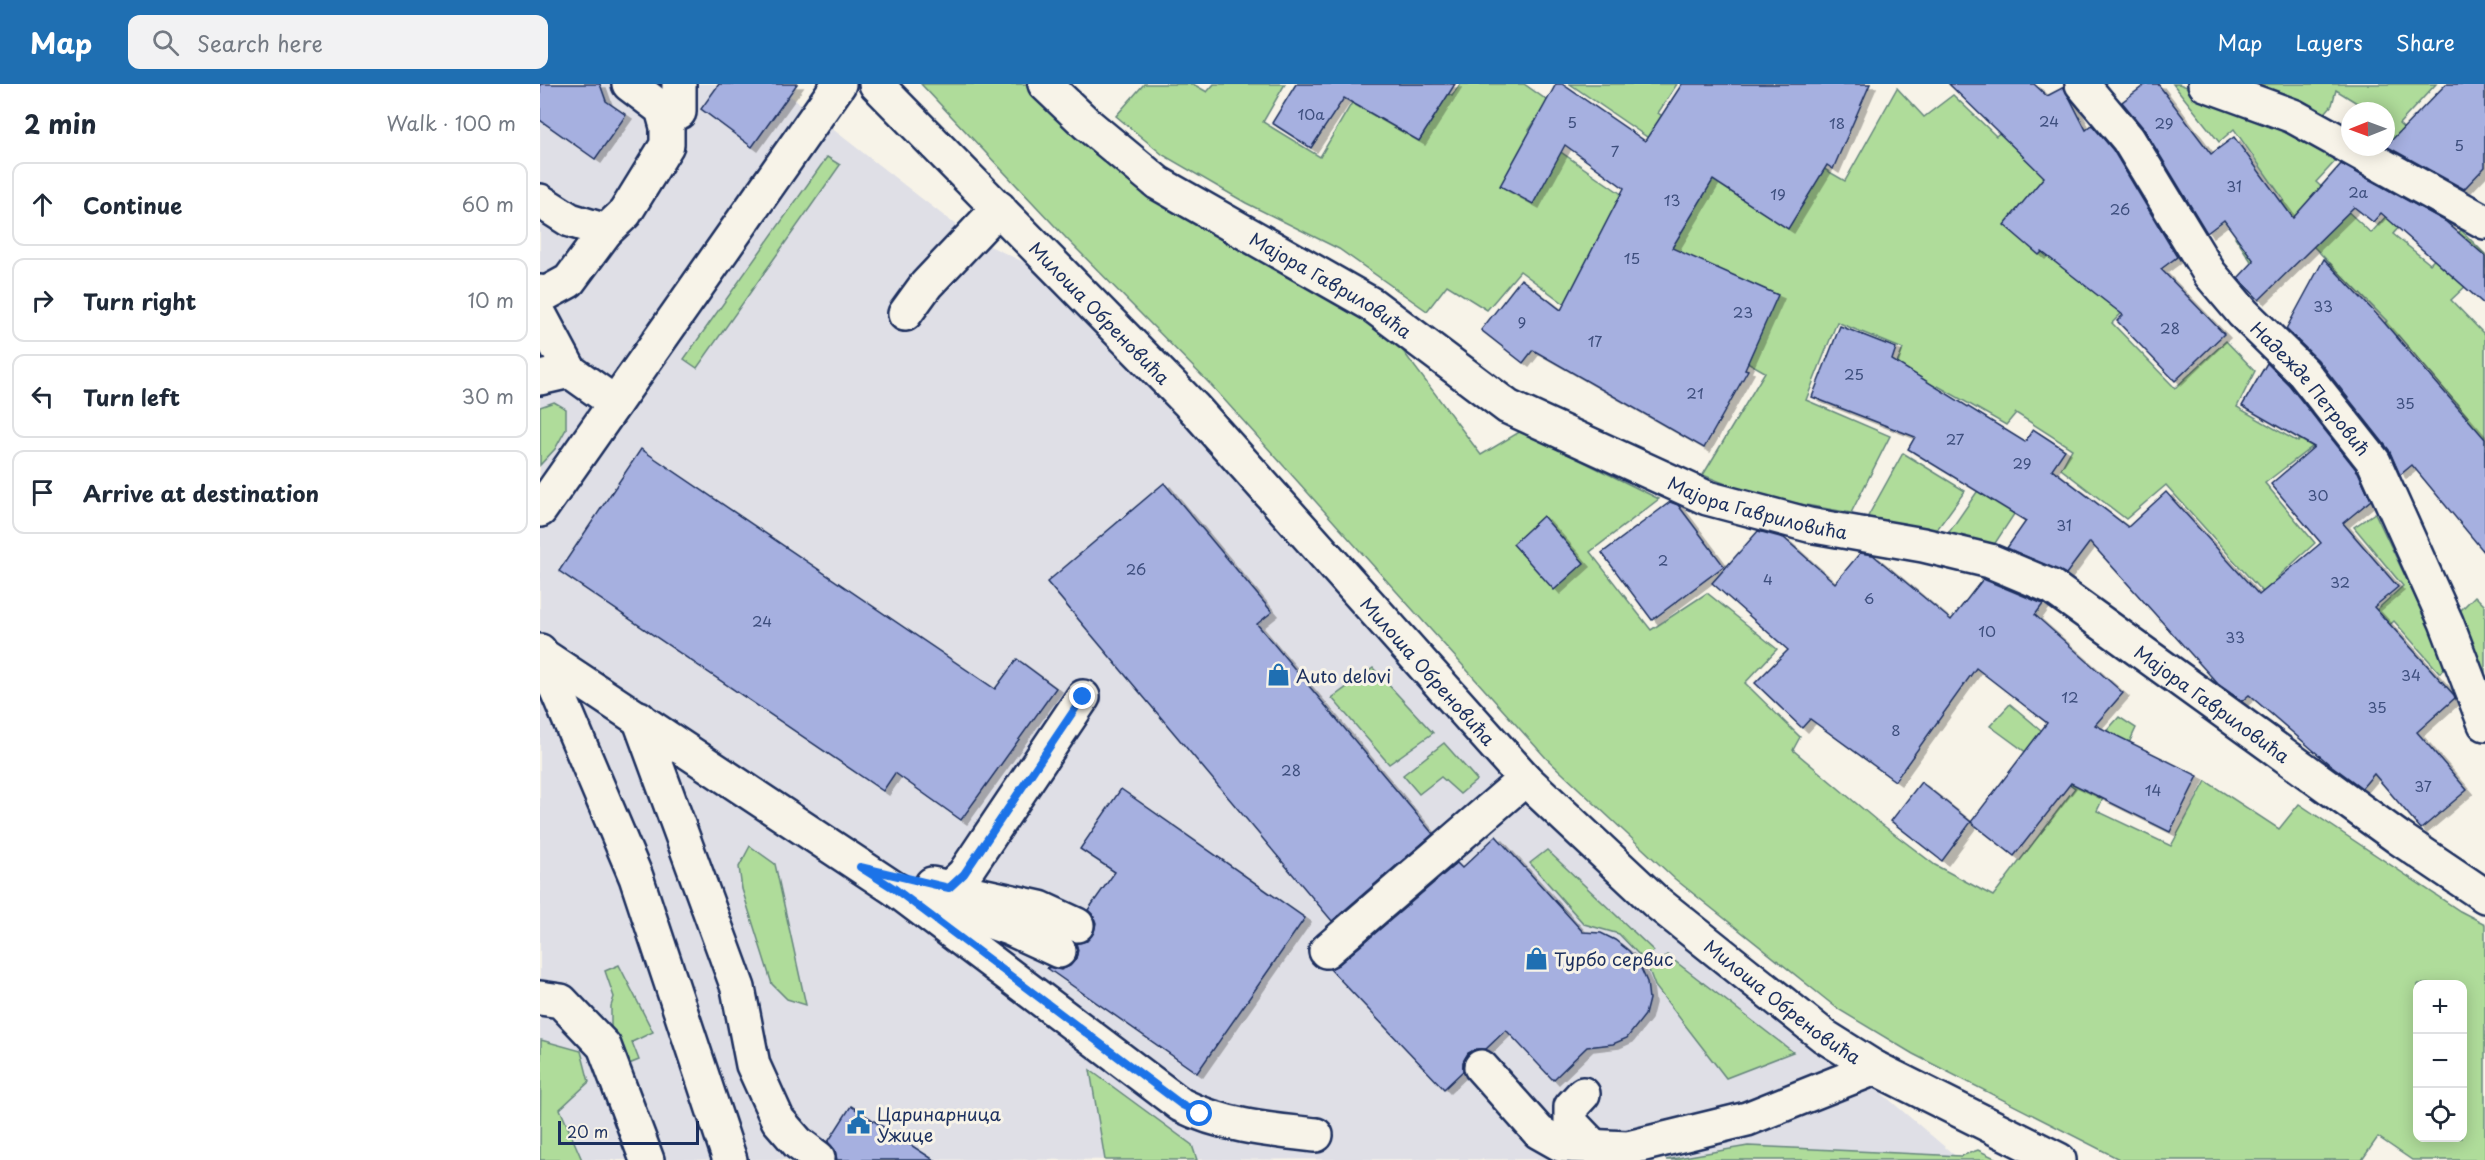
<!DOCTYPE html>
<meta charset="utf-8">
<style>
:root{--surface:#fff;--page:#f2f2f3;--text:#1f2937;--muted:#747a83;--line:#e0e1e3;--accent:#1f6fb2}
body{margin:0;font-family:"Playpen Sans",sans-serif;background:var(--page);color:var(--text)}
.controls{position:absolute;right:18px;bottom:18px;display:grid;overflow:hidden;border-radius:12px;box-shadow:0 3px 15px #0003}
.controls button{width:54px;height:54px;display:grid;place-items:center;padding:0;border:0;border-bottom:2px solid var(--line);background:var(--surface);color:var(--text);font:30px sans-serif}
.compass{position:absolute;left:1801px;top:18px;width:54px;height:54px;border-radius:50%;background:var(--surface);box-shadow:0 3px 15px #0003;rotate:269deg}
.scale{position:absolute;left:18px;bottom:15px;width:141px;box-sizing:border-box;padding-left:6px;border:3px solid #1b2f5e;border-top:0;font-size:16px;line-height:21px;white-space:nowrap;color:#1b2f5e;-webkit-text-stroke:4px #f7f3e8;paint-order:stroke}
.stop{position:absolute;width:18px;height:18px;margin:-14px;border:4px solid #1a73e8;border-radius:50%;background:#fff}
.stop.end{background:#1a73e8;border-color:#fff;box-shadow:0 2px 6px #0008}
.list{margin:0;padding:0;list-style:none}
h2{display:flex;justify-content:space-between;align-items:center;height:78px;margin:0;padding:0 24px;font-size:26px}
h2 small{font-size:20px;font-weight:400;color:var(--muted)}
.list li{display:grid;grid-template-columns:39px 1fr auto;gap:18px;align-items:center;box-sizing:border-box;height:84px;margin:0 12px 12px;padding:0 12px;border:2px solid var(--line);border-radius:12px}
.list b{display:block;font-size:22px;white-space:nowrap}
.list em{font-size:20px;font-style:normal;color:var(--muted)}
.icon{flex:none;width:33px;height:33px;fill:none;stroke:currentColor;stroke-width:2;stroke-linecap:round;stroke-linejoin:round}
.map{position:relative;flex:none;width:1945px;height:1076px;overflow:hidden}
header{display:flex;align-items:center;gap:36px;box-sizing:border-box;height:84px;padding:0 30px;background:var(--accent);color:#fff}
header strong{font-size:28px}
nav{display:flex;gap:33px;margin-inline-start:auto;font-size:21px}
.search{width:420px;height:54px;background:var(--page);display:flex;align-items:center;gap:15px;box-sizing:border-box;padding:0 21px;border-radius:12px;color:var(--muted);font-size:22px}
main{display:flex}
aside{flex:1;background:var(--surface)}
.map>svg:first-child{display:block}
</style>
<header>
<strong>Map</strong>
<div class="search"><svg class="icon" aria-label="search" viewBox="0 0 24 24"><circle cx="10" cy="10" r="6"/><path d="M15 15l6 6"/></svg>Search here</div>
<nav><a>Map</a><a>Layers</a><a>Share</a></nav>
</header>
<main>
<aside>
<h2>2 min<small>Walk · 100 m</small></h2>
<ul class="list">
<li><svg class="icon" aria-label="ahead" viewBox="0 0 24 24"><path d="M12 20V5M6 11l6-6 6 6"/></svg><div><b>Continue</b></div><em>60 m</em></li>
<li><svg class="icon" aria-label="right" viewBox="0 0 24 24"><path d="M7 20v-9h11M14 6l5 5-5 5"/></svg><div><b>Turn right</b></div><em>10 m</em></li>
<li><svg class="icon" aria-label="left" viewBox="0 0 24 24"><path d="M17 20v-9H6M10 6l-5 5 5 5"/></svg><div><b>Turn left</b></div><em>30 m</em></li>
<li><svg class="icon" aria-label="arrive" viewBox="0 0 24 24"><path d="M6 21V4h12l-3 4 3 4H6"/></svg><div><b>Arrive at destination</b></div></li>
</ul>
</aside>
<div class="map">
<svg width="1945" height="1076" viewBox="0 0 1945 1076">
<defs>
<filter id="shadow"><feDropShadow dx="6" dy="4" stdDeviation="0" flood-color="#0004"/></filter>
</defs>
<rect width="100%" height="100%" fill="#f7f3e8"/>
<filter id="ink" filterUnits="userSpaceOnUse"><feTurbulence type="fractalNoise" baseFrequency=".0167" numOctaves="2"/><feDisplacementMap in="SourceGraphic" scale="12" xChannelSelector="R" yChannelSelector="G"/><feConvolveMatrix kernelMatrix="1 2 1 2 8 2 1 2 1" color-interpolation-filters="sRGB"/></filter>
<g filter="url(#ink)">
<!-- built -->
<polygon fill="#dfdfe6" points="0,0 235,0 431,153 532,201 1105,808 1419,1075 0,1076"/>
<!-- green -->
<g fill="#afdc9a" stroke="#65867c" stroke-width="1.5" fill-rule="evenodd">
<path d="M 381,0 L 487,0 L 584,88 L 845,243 L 941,371 L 981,347 L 1119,415 L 1050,468 L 1111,546 L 1167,509 L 1237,565 L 1205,599 L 1260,653 L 1253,666 L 1336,736 L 1395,781 L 1453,812 L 1535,704 L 1450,642 L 1470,620 L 1539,678 L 1579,633 L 1596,644 L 1557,727 L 1631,762 L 1666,697 L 1739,745 L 1759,720 L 1920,827 L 1945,840 L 1945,1076 L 1872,1076 L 1838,1053 L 1822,1076 L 1581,1076 L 1373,970 L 1298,925 L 1135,795 L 1006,674 L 671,301 L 527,155 ZM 1878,900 L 1922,900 L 1922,1054 L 1878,1054 Z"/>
<polygon points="604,0 653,0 667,8 674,0 745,0 723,38 780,73 823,0 892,0 912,12 920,0 984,0 1008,17 989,46 1083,111 1117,60 1030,0 1137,0 1118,29 1189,77 1213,44 1305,97 1357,4 1384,33 1413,11 1456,52 1473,37 1609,201 1572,239 1635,304 1686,257 1715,287 1697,323 1758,358 1771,338 1777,359 1725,399 1775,459 1738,493 1799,560 1863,502 1814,443 1835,429 1907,580 1900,589 1854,537 1756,626 1770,561 1626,401 1586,435 1521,385 1532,365 1476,329 1466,341 1398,302 1383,329 1346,306 1363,265 1297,238 1266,316 1350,352 1311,429 1216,412 1163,391 1225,288 1142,241 1026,221 980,187 947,226 907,201 887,227 799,165 706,119 623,71 576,32"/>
<polygon points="1633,0 1639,0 1752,42 1802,70 1776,98 1831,149 1867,109 1883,116 1853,150 1890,180 1921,146 1945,170 1945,184 1911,216 1945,251 1945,371 1887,364 1928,333 1858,251 1839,267 1827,256 1847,237 1768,157 1724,197 1695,153 1744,116 1694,45 1679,58"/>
<polygon points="1692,0 1896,0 1859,40 1905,83 1888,93 1842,63 1846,63 1846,27 1819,27 1817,19 1796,6 1792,21 1780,35"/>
<polygon points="287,73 300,81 157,284 144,275"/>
<polygon points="14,318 26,325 26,345 15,365 0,381 0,323"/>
<polygon points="1363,369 1425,407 1393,451 1327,434"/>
<polygon points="1446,395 1482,418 1450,467 1405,454"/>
<polygon points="1935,512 1945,522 1945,601 1916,531"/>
<polygon points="833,584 893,649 849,680 792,614"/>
<polygon points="904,659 937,696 920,710 901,693 879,710 863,691"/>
<polygon points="210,762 235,780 266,921 247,915 232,900 202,805 199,783"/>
<polygon points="1007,766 1114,867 1103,875 1079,850 1044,840 990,779"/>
<polygon points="1127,871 1253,968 1186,994 1115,902 1109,886"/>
<polygon points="79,881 113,948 92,958 99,976 89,980 71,943 71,922 74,913 65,887"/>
<polygon points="1,956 41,967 49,998 20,1025 42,1076 0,1076"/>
<polygon points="550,986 652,1061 657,1076 565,1076"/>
<polygon points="1208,1062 1421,1072 1438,1066 1459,1076 1126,1076"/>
</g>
<!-- building -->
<g fill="#a6b0e0" stroke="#1b2f5e" stroke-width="1.5" filter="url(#shadow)">
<polygon points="0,0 60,0 66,17 86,31 55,75 0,36"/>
<polygon points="179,0 257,0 212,63 161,25"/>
<polygon points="756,0 915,0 879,57 804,14 771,64 732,39"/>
<polygon points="1016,0 1022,0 1105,57 1142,0 1330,0 1293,85 1287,81 1248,145 1173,96 1132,164 1238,211 1205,285 1208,286 1164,364 993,266 983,279 941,246 981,195 1021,226 1084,104 1025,61 993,120 960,102"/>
<polygon points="1409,0 1494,0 1507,12 1524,3 1546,46 1552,41 1573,66 1637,173 1621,185 1684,250 1635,297 1577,237 1583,231 1502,168 1499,171 1464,141 1504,93"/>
<polygon points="1606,0 1618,0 1671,70 1694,53 1753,134 1801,80 1905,137 1945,172 1945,221 1841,129 1833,138 1814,123 1719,216 1698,194 1714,177 1684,136 1667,149 1604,45 1582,18"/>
<polygon points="1906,0 1945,0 1945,83 1924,105 1846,62"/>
<polygon points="1784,175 1841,235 1945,355 1945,469 1872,381 1860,391 1849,366 1778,276 1746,245"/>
<polygon points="1300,242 1356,264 1352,276 1485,358 1493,345 1525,366 1512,385 1588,443 1626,408 1719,511 1781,459 1731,400 1774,363 1702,322 1727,279 1749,301 1818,388 1831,416 1803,439 1858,503 1834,523 1914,611 1915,614 1877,648 1927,706 1881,745 1834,690 1822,704 1788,679 1709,611 1702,617 1678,600 1550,458 1526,490 1467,464 1486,437 1368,365 1375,353 1272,313"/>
<polygon points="101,365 455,605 477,575 516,604 421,736 355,689 343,707 19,487"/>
<polygon points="624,399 732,528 717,540 893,750 792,837 507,498"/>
<polygon points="1130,418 1138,421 1184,482 1112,536 1062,469"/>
<polygon points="1003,432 1044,479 1014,506 973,460"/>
<polygon points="1218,447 1244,454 1295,499 1320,469 1333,471 1411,536 1443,495 1503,520 1495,531 1583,609 1555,641 1658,692 1630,748 1531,699 1474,772 1431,738 1507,639 1436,584 1355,697 1270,635 1262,644 1215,599 1248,566 1172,499"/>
<polygon points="1381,698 1431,738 1402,777 1351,737"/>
<polygon points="581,705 765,834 657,989 507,884 508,883 521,886 530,882 536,874 538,866 536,859 547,857 554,848 556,839 553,831 548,826 575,788 540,765"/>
<polygon points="956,752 1043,848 1061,849 1075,856 1089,867 1099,880 1107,898 1109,915 1105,931 1087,954 1073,960 1047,963 1013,996 966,946 946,965 937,965 928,969 923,978 923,987 904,1005 790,885 798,881 917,779 922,784"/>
<polygon points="311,1022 394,1076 297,1076 295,1066 288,1058"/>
</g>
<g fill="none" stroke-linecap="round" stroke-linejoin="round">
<defs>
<g id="minor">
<path id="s1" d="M 336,0 L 653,323 L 985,695 L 1115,817 L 1284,952 L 1335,984 L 1519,1076"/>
<path id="s2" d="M 505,0 L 547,40 L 618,99 L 831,220 L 968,323 L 1167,414 L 1269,441 L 1383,461 L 1450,477 L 1512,503 L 1859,754 L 1945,812"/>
<path id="s3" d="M 1542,0 L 1588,55 L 1670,190 L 1703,229 L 1763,288 L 1834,378 L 1906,538 L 1945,640"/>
<polyline points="1665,0 1753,32 1945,138"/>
<polyline points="139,28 139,0"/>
<polyline points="0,117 30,136 66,147 85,129 127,61 127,43 122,25 89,0"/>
<polyline points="0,208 7,209 29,197 66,147"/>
<polyline points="365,230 386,201 459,124"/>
<polyline points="0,231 30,287 75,319"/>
<polyline points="0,294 30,287"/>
<polyline points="0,426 299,0"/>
<path d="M 0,567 L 2,571 L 355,805 L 641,1021 C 683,1042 729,1046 776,1051"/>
<polyline points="2,571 96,793 190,1076"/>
<polyline points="99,634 198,904 213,981 238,1036 258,1059 278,1074"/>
<polyline points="392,800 500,824 537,841"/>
<polyline points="409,804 424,790 543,613"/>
<polyline points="395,819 471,845 519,867"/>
<polyline points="786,867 985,695"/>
<polyline points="0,914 21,917 64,962 107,1076"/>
<polyline points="941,983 999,1048 1022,1061 1088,1064 1207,1035 1335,984"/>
<polyline points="1043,1010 1031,1023 1031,1039 1053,1062"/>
</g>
</defs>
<!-- minor casing -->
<use href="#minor" stroke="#1b2f5e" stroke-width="38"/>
<!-- minor -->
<use href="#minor" stroke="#f7f3e8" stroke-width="33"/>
</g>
</g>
<g fill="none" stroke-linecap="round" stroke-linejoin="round" filter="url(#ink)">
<!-- route -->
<polyline stroke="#1a73e8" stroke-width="8" points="543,613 424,790 409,804 320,783 355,805 642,1021 660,1030"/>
</g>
<!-- icons -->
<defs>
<symbol id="shop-bare" viewBox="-9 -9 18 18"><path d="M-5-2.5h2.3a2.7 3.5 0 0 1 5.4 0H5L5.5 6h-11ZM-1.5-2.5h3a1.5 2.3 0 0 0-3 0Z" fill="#1f6fb2" stroke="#f7f3e8" stroke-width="2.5" paint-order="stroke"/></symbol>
<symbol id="civic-bare" viewBox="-9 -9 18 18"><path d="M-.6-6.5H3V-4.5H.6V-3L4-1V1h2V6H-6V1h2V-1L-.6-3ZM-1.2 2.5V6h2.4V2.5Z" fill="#1f6fb2" stroke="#f7f3e8" stroke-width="2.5" paint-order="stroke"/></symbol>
</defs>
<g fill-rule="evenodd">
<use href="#shop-bare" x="722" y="574" width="33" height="33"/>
<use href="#shop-bare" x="980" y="858" width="33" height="33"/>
<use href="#civic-bare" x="302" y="1022" width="33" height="33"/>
</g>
<g text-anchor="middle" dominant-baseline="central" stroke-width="6" stroke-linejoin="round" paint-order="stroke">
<!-- number labels -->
<g font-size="15" fill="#3e4f7e">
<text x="771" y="29">10a</text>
<text x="1509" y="36">24</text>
<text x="1032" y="37">5</text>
<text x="1297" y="38">18</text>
<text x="1624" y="38">29</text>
<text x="1919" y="60">5</text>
<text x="1075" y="66">7</text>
<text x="1694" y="101">31</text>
<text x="1818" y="107">2a</text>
<text x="1238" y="109">19</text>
<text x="1132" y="115">13</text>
<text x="1580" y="124">26</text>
<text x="1092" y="173">15</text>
<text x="1783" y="221">33</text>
<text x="1203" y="227">23</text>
<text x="982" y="237">9</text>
<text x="1630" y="243">28</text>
<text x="1055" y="256">17</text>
<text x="1314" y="289">25</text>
<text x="1155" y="308">21</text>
<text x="1865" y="318">35</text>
<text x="1415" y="354">27</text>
<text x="1482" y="378">29</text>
<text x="1778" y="410">30</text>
<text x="1524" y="440">31</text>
<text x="1123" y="475">2</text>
<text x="596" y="484">26</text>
<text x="1228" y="494">4</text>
<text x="1800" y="497">32</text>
<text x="1329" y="513">6</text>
<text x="222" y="536">24</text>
<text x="1447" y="546">10</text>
<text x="1695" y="552">33</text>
<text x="1871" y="590">34</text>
<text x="1530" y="612">12</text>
<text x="1837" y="622">35</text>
<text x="1356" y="645">8</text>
<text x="751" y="685">28</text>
<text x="1883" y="701">37</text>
<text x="1613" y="705">14</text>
</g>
<!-- street labels -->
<g font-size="18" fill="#1b2f5e" stroke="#f7f3e8">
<text stroke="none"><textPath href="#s2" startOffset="351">Мајора Гавриловића</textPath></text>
<text stroke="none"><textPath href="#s1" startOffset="320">Милоша Обреновића</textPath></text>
<text stroke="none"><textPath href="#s3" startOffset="382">Надежде Петровић</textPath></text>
<text stroke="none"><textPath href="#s2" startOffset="837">Мајора Гавриловића</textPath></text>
<text stroke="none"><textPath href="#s1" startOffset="806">Милоша Обреновића</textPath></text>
<text stroke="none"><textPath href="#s2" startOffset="1341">Мајора Гавриловића</textPath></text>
<text stroke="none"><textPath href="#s1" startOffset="1292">Милоша Обреновића</textPath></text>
</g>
<!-- poi labels -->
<g font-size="18" fill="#1b2f5e" stroke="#f7f3e8" text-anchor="start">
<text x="756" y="591">Auto delovi</text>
<text x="1014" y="874">Турбо сервис</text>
<text x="337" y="1029">Царинарница<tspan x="337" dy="21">Ужице</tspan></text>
</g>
</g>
</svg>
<div class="controls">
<button>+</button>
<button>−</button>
<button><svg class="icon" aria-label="locate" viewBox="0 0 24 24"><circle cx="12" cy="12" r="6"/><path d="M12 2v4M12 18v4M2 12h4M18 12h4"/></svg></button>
</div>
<svg class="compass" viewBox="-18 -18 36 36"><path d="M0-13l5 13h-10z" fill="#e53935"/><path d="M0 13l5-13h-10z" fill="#747a83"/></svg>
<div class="scale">20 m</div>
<div class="stop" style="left:660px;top:1030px"></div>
<div class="stop end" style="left:543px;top:613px"></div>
</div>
</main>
